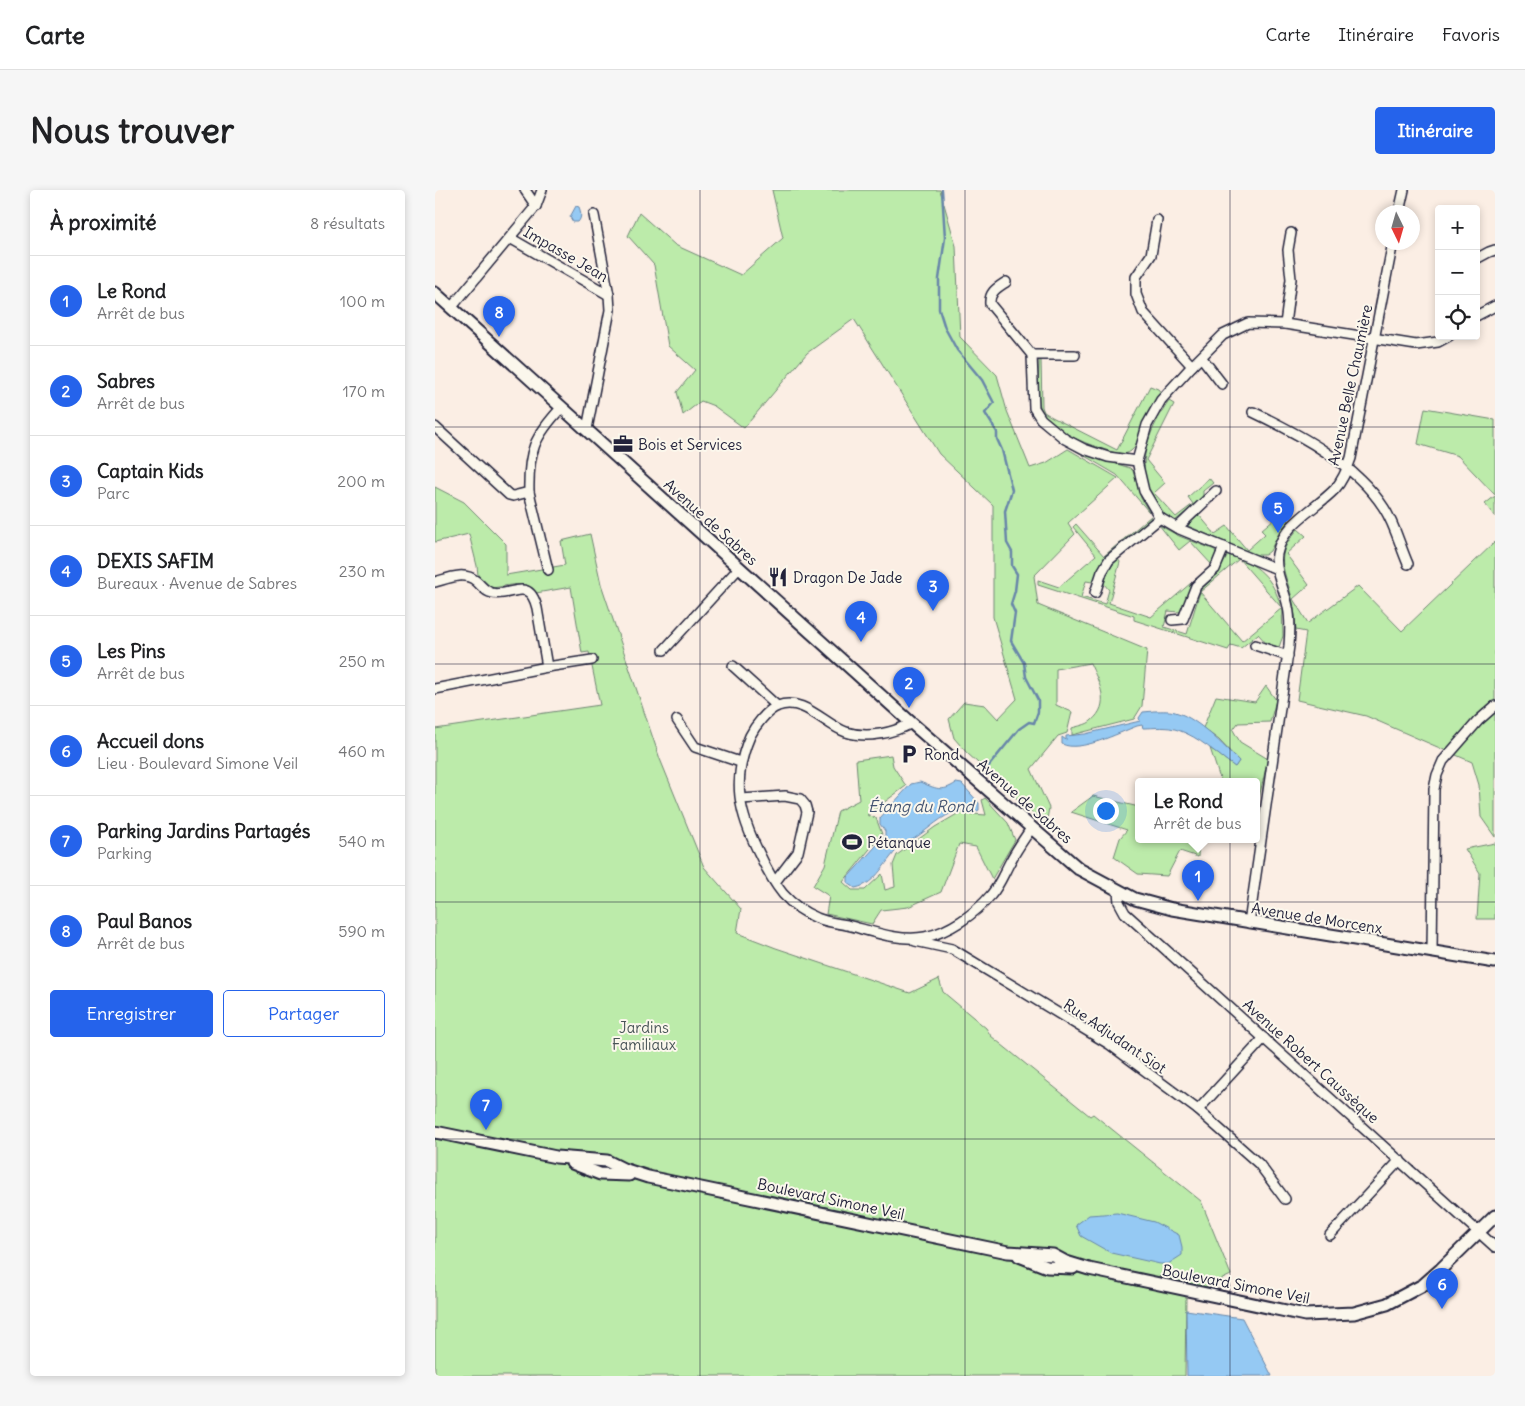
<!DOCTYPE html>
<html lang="fr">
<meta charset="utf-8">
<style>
:root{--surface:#fff;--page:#f6f6f6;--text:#202124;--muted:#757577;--line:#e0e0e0;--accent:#2563eb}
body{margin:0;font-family:Delius,sans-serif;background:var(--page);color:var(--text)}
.controls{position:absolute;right:15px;top:15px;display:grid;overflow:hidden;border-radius:5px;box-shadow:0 2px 8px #0003}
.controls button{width:45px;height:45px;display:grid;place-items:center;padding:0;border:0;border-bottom:1px solid var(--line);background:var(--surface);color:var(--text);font:25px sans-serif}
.compass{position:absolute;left:940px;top:15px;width:45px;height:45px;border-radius:50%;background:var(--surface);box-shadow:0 2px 8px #0003;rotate:175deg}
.you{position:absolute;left:670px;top:620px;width:18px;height:18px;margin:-12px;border:4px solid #fff;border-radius:50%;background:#1a73e8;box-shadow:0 0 0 8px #1a73e833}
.badge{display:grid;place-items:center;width:32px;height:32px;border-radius:50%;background:var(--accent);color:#fff;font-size:16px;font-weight:700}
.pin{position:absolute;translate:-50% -41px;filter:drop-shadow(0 1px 2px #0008)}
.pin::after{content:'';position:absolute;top:26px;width:18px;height:15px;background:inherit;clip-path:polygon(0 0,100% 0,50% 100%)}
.popup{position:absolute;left:700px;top:588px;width:125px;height:65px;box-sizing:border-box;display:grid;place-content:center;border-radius:5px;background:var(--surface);filter:drop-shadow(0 1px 4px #0005);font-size:16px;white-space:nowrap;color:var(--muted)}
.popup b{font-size:19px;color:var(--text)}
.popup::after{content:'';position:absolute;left:50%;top:100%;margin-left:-10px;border:10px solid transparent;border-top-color:var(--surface)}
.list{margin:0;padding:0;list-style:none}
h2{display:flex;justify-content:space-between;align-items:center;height:65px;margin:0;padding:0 20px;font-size:21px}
h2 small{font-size:16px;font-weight:400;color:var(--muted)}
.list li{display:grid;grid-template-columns:32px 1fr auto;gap:15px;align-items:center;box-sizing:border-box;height:90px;padding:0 20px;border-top:1px solid var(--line)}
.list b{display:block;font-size:19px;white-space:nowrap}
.list p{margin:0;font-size:16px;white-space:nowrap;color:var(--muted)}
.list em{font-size:16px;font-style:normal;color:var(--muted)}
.actions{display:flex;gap:10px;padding:15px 20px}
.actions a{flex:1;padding:11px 0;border:1px solid var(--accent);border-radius:5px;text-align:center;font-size:18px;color:var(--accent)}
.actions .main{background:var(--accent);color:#fff}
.icon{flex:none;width:28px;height:28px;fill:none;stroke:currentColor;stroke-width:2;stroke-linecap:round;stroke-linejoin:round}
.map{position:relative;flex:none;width:1060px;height:1186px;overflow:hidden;border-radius:5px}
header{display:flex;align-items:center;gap:30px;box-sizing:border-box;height:70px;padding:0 25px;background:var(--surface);border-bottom:1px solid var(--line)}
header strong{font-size:24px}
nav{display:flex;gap:28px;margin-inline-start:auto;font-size:18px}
.intro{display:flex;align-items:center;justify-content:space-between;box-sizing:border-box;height:120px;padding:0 30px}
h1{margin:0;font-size:35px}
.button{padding:12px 22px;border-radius:5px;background:var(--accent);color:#fff;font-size:18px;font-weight:700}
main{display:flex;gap:30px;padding:0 30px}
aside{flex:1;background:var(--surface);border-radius:5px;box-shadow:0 2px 8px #0003}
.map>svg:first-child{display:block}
</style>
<header>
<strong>Carte</strong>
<nav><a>Carte</a><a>Itinéraire</a><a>Favoris</a></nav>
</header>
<div class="intro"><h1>Nous trouver</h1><a class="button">Itinéraire</a></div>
<main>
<aside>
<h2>À proximité<small>8 résultats</small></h2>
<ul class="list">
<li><span class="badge">1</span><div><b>Le Rond</b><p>Arrêt de bus</p></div><em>100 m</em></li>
<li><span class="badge">2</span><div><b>Sabres</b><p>Arrêt de bus</p></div><em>170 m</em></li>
<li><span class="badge">3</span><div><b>Captain Kids</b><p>Parc</p></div><em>200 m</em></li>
<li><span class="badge">4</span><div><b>DEXIS SAFIM</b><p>Bureaux · Avenue de Sabres</p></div><em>230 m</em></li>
<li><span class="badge">5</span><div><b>Les Pins</b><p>Arrêt de bus</p></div><em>250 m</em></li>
<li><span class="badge">6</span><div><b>Accueil dons</b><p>Lieu · Boulevard Simone Veil</p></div><em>460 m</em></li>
<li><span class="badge">7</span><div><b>Parking Jardins Partagés</b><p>Parking</p></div><em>540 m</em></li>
<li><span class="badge">8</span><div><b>Paul Banos</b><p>Arrêt de bus</p></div><em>590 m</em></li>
</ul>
<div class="actions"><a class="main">Enregistrer</a><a>Partager</a></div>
</aside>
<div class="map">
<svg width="1060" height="1186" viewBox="0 0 1060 1186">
<rect width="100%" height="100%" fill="#fbeee4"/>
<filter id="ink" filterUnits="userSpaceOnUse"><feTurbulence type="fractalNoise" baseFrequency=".02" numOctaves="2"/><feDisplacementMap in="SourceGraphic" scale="10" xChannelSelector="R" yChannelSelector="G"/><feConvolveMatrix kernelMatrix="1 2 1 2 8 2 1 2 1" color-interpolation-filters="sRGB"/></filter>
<g filter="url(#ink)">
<!-- green -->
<g fill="#bcebaa" stroke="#6f8672">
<path d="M 337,0 L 505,0 L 521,56 L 525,147 L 562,185 L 572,221 L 595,278 L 611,273 L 633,259 L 683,288 L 633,333 L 640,344 L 599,386 L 603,415 L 712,460 L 707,516 L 699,529 L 637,545 L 637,538 C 643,536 652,535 656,531 C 677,514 664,493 655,473 L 621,479 L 621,515 L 637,522 L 632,543 L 623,546 L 596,579 L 614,618 L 611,635 L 532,563 L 519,548 L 514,529 L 529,512 L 550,515 L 563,529 L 582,509 L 558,427 L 558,315 L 504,264 L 419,129 L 372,163 L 309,238 L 279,216 L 266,211 L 248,225 L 242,202 L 260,180 L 233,156 L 219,75 L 193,46 L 204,23 L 240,55 L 306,85 L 348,48 Z"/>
<path d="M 606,169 L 607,217 L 609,222 L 617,227 L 682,260 L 715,196 L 723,199 L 727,204 C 720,215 714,226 708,237 C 703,245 703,255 696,261 C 690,266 681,263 674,261 C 652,254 613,241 605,217 C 602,205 604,183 604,171 Z"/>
<path d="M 734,211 L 739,214 L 711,270 L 730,293 L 719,303 L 741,327 L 758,314 L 753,307 L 774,288 L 778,293 L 768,301 L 768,308 L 740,331 C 727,324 718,313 713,299 C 702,266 716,238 734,211 Z"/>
<polygon points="990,218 1060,230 1060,305 1023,266 983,254"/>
<polygon points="626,252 650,264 695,278 698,281 706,308 714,322 682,285"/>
<path d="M 0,297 L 29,312 L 71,354 L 71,385 L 130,375 L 126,351 L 155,344 L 166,394 L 225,569 L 269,677 L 306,719 L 302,743 L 341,758 L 475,803 L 504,789 L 508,802 L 551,838 L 556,846 L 655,926 L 658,924 L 766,1011 L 796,1085 L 751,1106 L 750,1186 L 0,1186 L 0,539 L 165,515 L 154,462 L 147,463 L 136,397 L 101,403 C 91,389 73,396 57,398 L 43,385 L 42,376 L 34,344 L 0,352 Z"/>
<polygon points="1060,306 1060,327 1050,314"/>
<polygon points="847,322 854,331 845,341 835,361 830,365 820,365 753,336 755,333 764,325 780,344 792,336 812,360 830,344 826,340"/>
<path d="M 716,326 L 715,330 L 670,367 L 659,389 L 657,392 L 651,391 L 646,407 L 670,414 L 674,400 L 669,394 C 672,383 675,377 683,369 L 685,372 L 674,413 L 716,427 L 756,393 L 749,419 L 744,422 L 733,421 L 729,437 L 752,444 L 765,402 L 807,451 L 847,418 L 848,446 L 844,457 L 832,454 L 823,444 L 806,458 L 796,455 L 793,460 L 699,430 L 699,426 L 603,395 L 603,390 L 624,397 L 661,365 L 638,337 L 641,334 L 669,366 Z"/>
<polygon points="724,335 744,346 780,360 781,365 777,375 755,351 744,360"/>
<path d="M 863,339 L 871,346 L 851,364 L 874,395 L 858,409 L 873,433 L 923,396 L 967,441 L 1060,352 L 1060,647 L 1046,627 L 1044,595 L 1037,572 L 931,526 L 862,510 L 871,442 L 861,440 C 860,430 860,419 857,408 C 849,377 838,367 863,339 Z"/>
<path d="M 793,365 C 823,373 838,388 846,417 L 804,369 L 765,402 L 766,399 L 783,383 Z"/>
<polygon points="831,496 841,510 835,532 803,533 798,540 805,552 833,569 822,616 822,592 786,592 775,558 800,577 804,571 784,550 768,538 781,506 820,512"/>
<polygon points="456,565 458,576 471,596 432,625 441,628 447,644 408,692 417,700 430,700 447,684 450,700 460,697 458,675 462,665 500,637 524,623 551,625 547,610 550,608 573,633 580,650 557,689 541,657 524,654 506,702 473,717 446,720 437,734 391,724 394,706 378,696 390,675 403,621 424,610 421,570"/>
<polygon points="658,606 704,617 704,650 764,650 763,667 745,661 732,686 703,684 679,667 685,648 692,640 636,622"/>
<polygon points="1060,653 1060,729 1042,729 1045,683 1030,659"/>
</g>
<!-- water -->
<g fill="#95c9f3" stroke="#6786a9">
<path d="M 141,16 L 144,17 C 146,22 147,28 143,32 L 138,32 L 135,27 Z"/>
<path d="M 719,521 C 727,521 736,520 743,523 C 763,529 789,556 804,571 L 800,577 C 782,564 764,547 743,540 C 732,536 719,538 708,538 L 707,535 L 702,536 C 683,543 645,563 627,554 L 627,547 L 631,550 L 631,546 L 650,544 L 705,531 L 704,528 L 708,522 Z"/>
<path d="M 485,592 C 500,598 507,603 521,593 L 527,594 L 544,613 L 544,620 C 537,625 530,619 522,621 C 506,626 494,639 480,648 C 476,651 471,652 467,655 C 450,669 443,694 420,698 L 413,693 L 413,687 L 450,646 L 450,641 L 445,634 L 445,628 L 476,594 Z"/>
<polygon points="682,1023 719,1032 744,1045 747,1057 747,1065 733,1074 725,1074 676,1063 646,1046 641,1035 654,1025"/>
<polygon points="751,1120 807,1128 837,1186 752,1186"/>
</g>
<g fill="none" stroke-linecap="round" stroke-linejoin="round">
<!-- stream -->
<polyline stroke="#6786a9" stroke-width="2.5" points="507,0 510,48 504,89 504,119 510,138 522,160 547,190 559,213 550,223 562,242 562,249 567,260 577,300 570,321 572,353 577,362 577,376 582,384 580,401 576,414 580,423 576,451 589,473 591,487 603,510 603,522 599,533 594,532 584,539 548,583"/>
<defs>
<g id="minor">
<polyline points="90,0 101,16"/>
<polyline points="964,22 969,0"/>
<polyline points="722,30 716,65 701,87 701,104 708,122 757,176"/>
<polyline points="75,48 174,105"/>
<polyline points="1041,69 1054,62 1060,60"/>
<path d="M 571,92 C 562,98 554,102 555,114 L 597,165 L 599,218 L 606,229 L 630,249 L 649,259 L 673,267 L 702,271 L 709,301 L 725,328 L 742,338 L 842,379"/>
<polyline points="16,118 101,16 107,0"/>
<polyline points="1041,126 1060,116"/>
<polyline points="850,134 856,89 853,60 856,43"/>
<polyline points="597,165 640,165"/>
<polyline points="767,168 787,194"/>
<path d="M 818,222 C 864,244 921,274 949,318 C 960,335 965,356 973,374"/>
<path d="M 0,237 L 74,305 L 78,306 L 94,302 C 93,261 99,247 127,217"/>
<polyline points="152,239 175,120 174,105 159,25"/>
<polyline points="702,271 712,235 726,210 757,176 788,145 813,133 850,134 981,155 1003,152 1014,146"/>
<polyline points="94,302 113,380"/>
<polyline points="742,338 781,301"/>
<path d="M 0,392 C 14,388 29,381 41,391 C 47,396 49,401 57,403 C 75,408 94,385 102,418 L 112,477 L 0,499"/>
<polyline points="660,403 667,382 674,370 725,328"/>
<polyline points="737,430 748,429 761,396 780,379 789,357"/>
<polyline points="820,455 853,466"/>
<polyline points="229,460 304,378"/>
<polyline points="298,476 342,516"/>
<polyline points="112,477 157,470"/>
<polyline points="242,530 260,557 305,572"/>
<path d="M 477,533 C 458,543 433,549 411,542 C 390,535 368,506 343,516 C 332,520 320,536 315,546 C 296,590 304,624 325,665 C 331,678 339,693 348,704 C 357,714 370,723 382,728 C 391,732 402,733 412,735 C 436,741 465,752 490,747 C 514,742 540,724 556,705 C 564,696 569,683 575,672 C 581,660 589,649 597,637"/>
<polyline points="306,609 350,606 365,609 370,615 372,622 363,662 340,692"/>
<polyline points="683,701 684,712 690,723 1060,1057"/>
<path d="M 814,733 L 854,456 C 855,443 856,430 853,417 C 850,400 839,382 842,364 C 848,333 880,320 900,299 C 908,290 912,280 916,268 L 958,52"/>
<polyline points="480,751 517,759 674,854 763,920 824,974 850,1009"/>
<polyline points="997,761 999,599 1002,585 1008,571 1043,531 1060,516"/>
<polyline points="763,920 829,848"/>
<polyline points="895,1045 965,970"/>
</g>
<g id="major">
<polyline points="0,103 473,530 644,679 700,709 737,719 1060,772"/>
<polyline points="0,942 121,967 172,971 188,979 213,987 573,1062 618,1065 631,1072 654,1079 870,1125 919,1123 952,1114 988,1095 1006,1079 1060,1026"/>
<polyline points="137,973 165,984 194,985"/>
<polyline points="584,1066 612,1077 638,1078"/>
</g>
</defs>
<!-- minor casing -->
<use href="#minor" stroke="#22223b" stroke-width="12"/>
<!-- major casing -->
<use href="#major" stroke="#22223b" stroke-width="15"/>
<!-- minor -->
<use href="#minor" stroke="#fbf7ec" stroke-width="9"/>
<!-- major -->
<use href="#major" stroke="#fbf7ec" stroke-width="11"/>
</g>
</g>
<!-- grid -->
<path fill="none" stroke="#22223b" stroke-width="1" stroke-opacity="0.55" d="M 265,0 L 265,1186M 530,0 L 530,1186M 795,0 L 795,1186M 0,237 L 1060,237M 0,474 L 1060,474M 0,712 L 1060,712M 0,949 L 1060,949"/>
<!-- icons -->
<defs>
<symbol id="office-bare" viewBox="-9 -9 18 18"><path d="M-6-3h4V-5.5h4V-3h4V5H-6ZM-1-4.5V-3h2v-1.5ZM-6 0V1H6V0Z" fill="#22223b" stroke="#fbf7ec" stroke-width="2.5" paint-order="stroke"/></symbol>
<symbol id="restaurant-bare" viewBox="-9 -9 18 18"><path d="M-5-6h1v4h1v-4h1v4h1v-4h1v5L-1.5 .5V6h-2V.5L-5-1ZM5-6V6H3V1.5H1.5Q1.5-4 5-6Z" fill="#22223b" stroke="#fbf7ec" stroke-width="2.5" paint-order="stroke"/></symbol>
<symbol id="parking-bare" viewBox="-9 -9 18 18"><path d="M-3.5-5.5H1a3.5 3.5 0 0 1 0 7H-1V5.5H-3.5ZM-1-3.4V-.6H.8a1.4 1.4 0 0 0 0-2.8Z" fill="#22223b" stroke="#fbf7ec" stroke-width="2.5" paint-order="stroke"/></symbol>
<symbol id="stadium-bare" viewBox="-9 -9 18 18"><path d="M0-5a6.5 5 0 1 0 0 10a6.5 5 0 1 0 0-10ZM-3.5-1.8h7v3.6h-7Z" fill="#22223b" stroke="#fbf7ec" stroke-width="2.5" paint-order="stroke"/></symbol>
</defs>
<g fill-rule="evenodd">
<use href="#office-bare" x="174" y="240" width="28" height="28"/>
<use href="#restaurant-bare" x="329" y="373" width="28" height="28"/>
<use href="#parking-bare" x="460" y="550" width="28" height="28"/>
<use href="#stadium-bare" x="403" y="638" width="28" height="28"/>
</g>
<g text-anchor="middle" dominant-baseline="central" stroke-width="4" stroke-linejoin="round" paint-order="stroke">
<!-- street labels -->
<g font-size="15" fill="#22223b" stroke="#fbf7ec">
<text transform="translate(131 64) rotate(30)">Impasse Jean</text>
<text transform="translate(915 195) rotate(-78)">Avenue Belle Chaumière</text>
<text transform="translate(276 332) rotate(42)">Avenue de Sabres</text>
<text transform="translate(590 611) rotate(41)">Avenue de Sabres</text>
<text transform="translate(882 728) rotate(9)">Avenue de Morcenx</text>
<text transform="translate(680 846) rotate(34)">Rue Adjudant Siot</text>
<text transform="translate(876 871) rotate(42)">Avenue Robert Caussèque</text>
<text transform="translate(396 1009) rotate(12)">Boulevard Simone Veil</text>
<text transform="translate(801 1094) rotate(11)">Boulevard Simone Veil</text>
</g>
<!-- poi labels -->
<g font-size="15" fill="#22223b" stroke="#fbf7ec" text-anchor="start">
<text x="203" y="254">Bois et Services</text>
<text x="358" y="387">Dragon De Jade</text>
<text x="489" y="564">Rond</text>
<text x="432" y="652">Pétanque</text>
</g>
<!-- park labels -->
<g font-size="15" fill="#485457" stroke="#fbf7ec">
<text x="209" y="837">Jardins<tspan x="209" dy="17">Familiaux</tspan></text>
</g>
<!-- water labels -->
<g font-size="16" font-style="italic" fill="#445472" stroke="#fbf7ec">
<text x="486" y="616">Étang du Rond</text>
</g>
</g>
</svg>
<div class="controls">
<button>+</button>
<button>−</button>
<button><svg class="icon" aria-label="locate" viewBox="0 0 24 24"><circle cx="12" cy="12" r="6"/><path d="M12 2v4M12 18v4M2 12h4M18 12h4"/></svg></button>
</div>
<svg class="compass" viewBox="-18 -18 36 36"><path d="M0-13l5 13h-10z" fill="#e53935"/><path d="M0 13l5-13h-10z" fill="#757577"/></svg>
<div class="you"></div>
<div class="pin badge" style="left:763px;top:711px">1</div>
<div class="popup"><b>Le Rond</b>Arrêt de bus</div>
<div class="pin badge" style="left:474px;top:518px">2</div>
<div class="pin badge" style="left:498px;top:421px">3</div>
<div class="pin badge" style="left:426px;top:452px">4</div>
<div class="pin badge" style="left:843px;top:343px">5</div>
<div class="pin badge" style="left:1007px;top:1119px">6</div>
<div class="pin badge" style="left:51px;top:940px">7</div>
<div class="pin badge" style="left:64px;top:147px">8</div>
</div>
</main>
